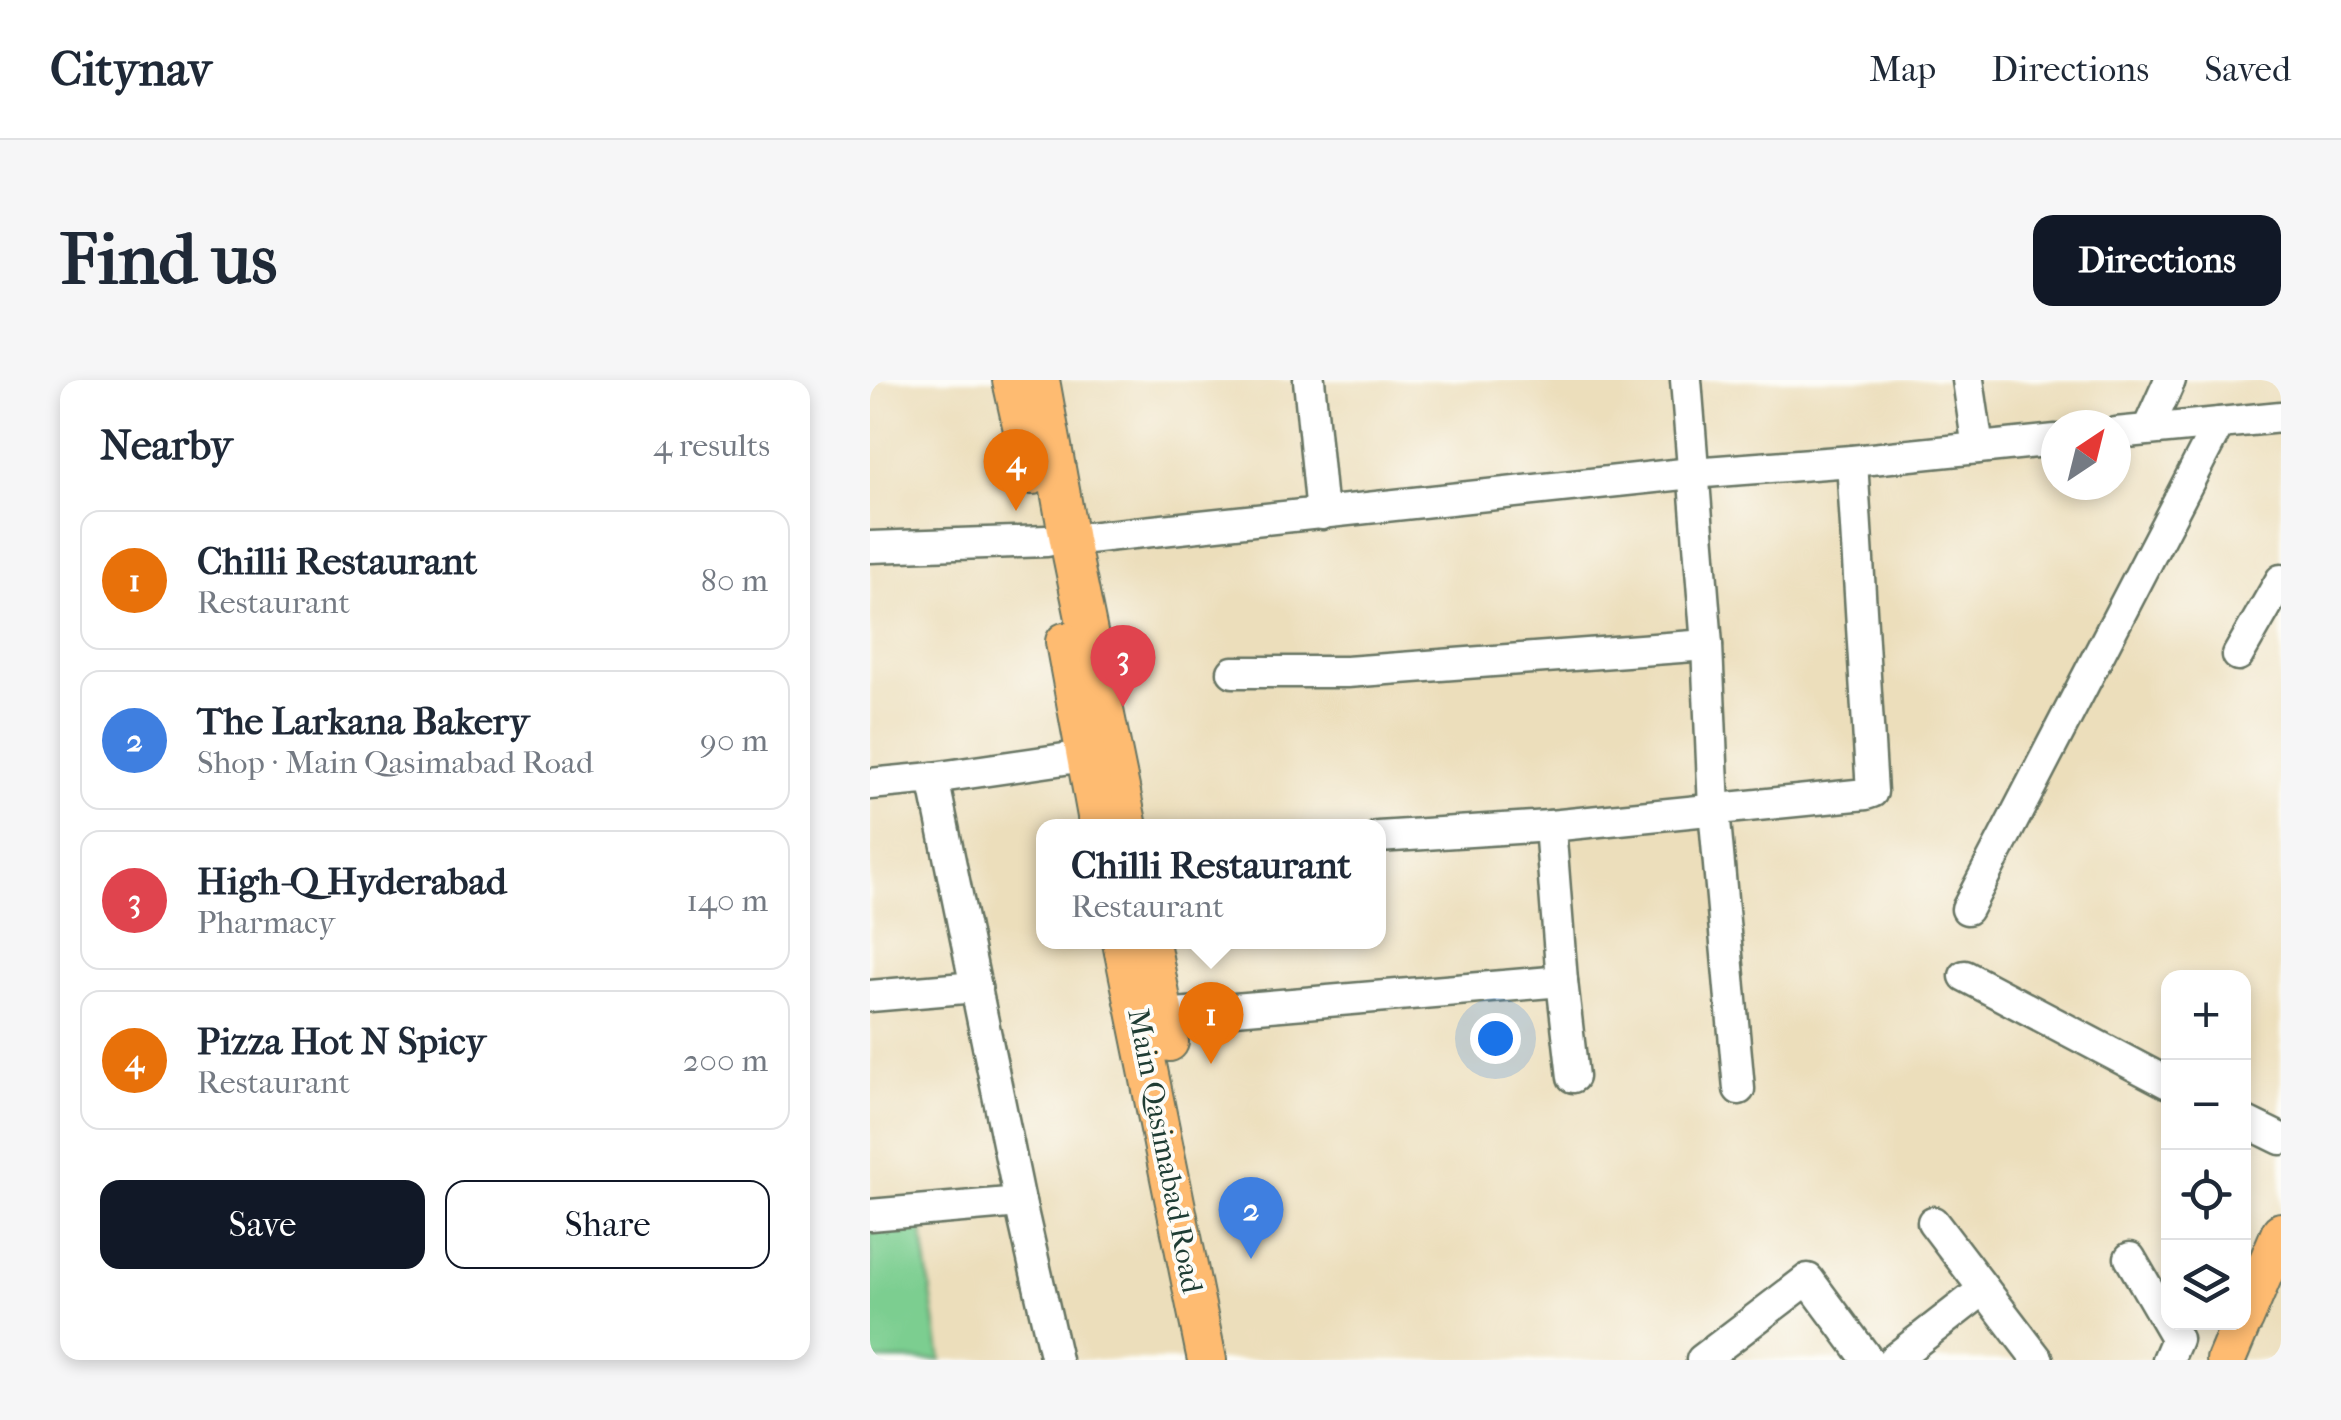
<!DOCTYPE html>
<meta charset="utf-8">
<style>
:root{--surface:#fff;--page:#f6f6f7;--text:#1f2937;--muted:#747a83;--line:#e0e1e3;--accent:#111827}
body{margin:0;font-family:"IM FELL French Canon",serif;background:var(--page);color:var(--text)}
.controls{position:absolute;right:30px;bottom:30px;display:grid;overflow:hidden;border-radius:20px;box-shadow:0 5px 15px #0003}
.controls button{width:90px;height:90px;display:grid;place-items:center;padding:0;border:0;border-bottom:2px solid var(--line);background:var(--surface);color:var(--text);font:50px sans-serif}
.compass{position:absolute;left:1171px;top:30px;width:90px;height:90px;border-radius:50%;background:var(--surface);box-shadow:0 5px 15px #0003;rotate:35deg}
.you{position:absolute;left:625px;top:658px;width:35px;height:35px;margin:-25px;border:8px solid #fff;border-radius:50%;background:#1a73e8;box-shadow:0 0 0 15px #1a73e833}
.badge{display:grid;place-items:center;width:65px;height:65px;border-radius:50%;background:var(--accent);color:#fff;font-size:32px;font-weight:700}
.pin{position:absolute;translate:-50% -82px;filter:drop-shadow(0 2px 5px #0008)}
.pin::after{content:'';position:absolute;top:52px;width:35px;height:30px;background:inherit;clip-path:polygon(0 0,100% 0,50% 100%)}
.popup{position:absolute;left:166px;top:439px;width:350px;height:130px;box-sizing:border-box;display:grid;place-content:center;border-radius:20px;background:var(--surface);filter:drop-shadow(0 2px 8px #0005);font-size:32px;white-space:nowrap;color:var(--muted)}
.popup b{font-size:38px;color:var(--text)}
.popup::after{content:'';position:absolute;left:50%;top:100%;margin-left:-20px;border:20px solid transparent;border-top-color:var(--surface)}
.list{margin:0;padding:0;list-style:none}
h2{display:flex;justify-content:space-between;align-items:center;height:130px;margin:0;padding:0 40px;font-size:42px}
h2 small{font-size:32px;font-weight:400;color:var(--muted)}
.list li{display:grid;grid-template-columns:65px 1fr auto;gap:30px;align-items:center;box-sizing:border-box;height:140px;margin:0 20px 20px;padding:0 20px;border:2px solid var(--line);border-radius:20px}
.list b{display:block;font-size:38px;white-space:nowrap}
.list p{margin:0;font-size:32px;white-space:nowrap;color:var(--muted)}
.list em{font-size:32px;font-style:normal;color:var(--muted)}
.actions{display:flex;gap:20px;padding:30px 40px}
.actions a{flex:1;padding:22px 0;border:2px solid var(--accent);border-radius:20px;text-align:center;font-size:35px;color:var(--accent)}
.actions .main{background:var(--accent);color:#fff}
.icon{flex:none;width:55px;height:55px;fill:none;stroke:currentColor;stroke-width:2;stroke-linecap:round;stroke-linejoin:round}
.map{position:relative;flex:none;width:1411px;height:980px;overflow:hidden;border-radius:20px}
header{display:flex;align-items:center;gap:60px;box-sizing:border-box;height:140px;padding:0 50px;background:var(--surface);border-bottom:2px solid var(--line)}
header strong{font-size:48px}
nav{display:flex;gap:55px;margin-inline-start:auto;font-size:35px}
.intro{display:flex;align-items:center;justify-content:space-between;box-sizing:border-box;height:240px;padding:0 60px}
h1{margin:0;font-size:70px}
.button{padding:25px 45px;border-radius:20px;background:var(--accent);color:#fff;font-size:35px;font-weight:700}
main{display:flex;gap:60px;padding:0 60px}
aside{flex:1;background:var(--surface);border-radius:20px;box-shadow:0 5px 15px #0003}
.map>svg:first-child{display:block}
</style>
<header>
<strong>Citynav</strong>
<nav><a>Map</a><a>Directions</a><a>Saved</a></nav>
</header>
<div class="intro"><h1>Find us</h1><a class="button">Directions</a></div>
<main>
<aside>
<h2>Nearby<small>4 results</small></h2>
<ul class="list">
<li><span class="badge" style="background:#e8710a">1</span><div><b>Chilli Restaurant</b><p>Restaurant</p></div><em>80 m</em></li>
<li><span class="badge" style="background:#3f7fe0">2</span><div><b>The Larkana Bakery</b><p>Shop · Main Qasimabad Road</p></div><em>90 m</em></li>
<li><span class="badge" style="background:#e0444e">3</span><div><b>High-Q Hyderabad</b><p>Pharmacy</p></div><em>140 m</em></li>
<li><span class="badge" style="background:#e8710a">4</span><div><b>Pizza Hot N Spicy</b><p>Restaurant</p></div><em>200 m</em></li>
</ul>
<div class="actions"><a class="main">Save</a><a>Share</a></div>
</aside>
<div class="map">
<svg width="1411" height="980" viewBox="0 0 1411 980">
<rect width="100%" height="100%" fill="#fdfcf7"/>
<filter id="ink" filterUnits="userSpaceOnUse"><feTurbulence type="fractalNoise" baseFrequency=".01" numOctaves="2"/><feDisplacementMap in="SourceGraphic" scale="20" xChannelSelector="R" yChannelSelector="G"/><feConvolveMatrix kernelMatrix="1 2 1 2 8 2 1 2 1" color-interpolation-filters="sRGB"/></filter>
<filter id="wash" filterUnits="userSpaceOnUse"><feTurbulence type="fractalNoise" baseFrequency=".0048" numOctaves="4" result="noise"/><feDisplacementMap in="SourceGraphic" scale="40" xChannelSelector="R" yChannelSelector="G"/><feGaussianBlur stdDeviation="2.25" result="paint"/><feColorMatrix in="noise" values="0 0 0 0 0 0 0 0 0 0 0 0 0 0 0 0 0 1.4 0 .05"/><feComposite in="paint" operator="in"/></filter>
<g filter="url(#wash)">
<rect width="100%" height="100%" fill="#ecdebb"/>
<!-- green -->
<polygon fill="#7bce90" stroke="#4d8662" stroke-width="2.5" points="49,831 71,980 0,980 0,835"/>
</g>
<g filter="url(#ink)">
<g fill="none" stroke-linecap="round" stroke-linejoin="round">
<defs>
<g id="minor">
<polyline points="439,0 452,134"/>
<polyline points="816,0 837,265 844,429 869,709"/>
<polyline points="1098,0 1108,68"/>
<polyline points="1278,49 1300,0"/>
<polyline points="1246,53 1411,37"/>
<polyline points="199,160 822,93 982,81 1186,60"/>
<polyline points="0,167 177,161"/>
<polyline points="1368,275 1411,200"/>
<polyline points="363,292 477,292 837,265"/>
<polyline points="63,398 215,376"/>
<polyline points="0,404 63,398 150,822 0,835"/>
<polyline points="508,457 680,446"/>
<polyline points="1097,529 1349,43"/>
<polyline points="1095,596 1298,703"/>
<polyline points="0,616 106,607"/>
<polyline points="294,635 692,601"/>
<polyline points="703,697 692,601 680,446 996,414 1002,412 982,81"/>
<polyline points="1374,741 1411,759"/>
<polyline points="150,822 186,980"/>
<polyline points="1063,842 1168,980"/>
<polyline points="1260,878 1307,959 1298,980"/>
<polyline points="832,980 938,899 998,980"/>
<polyline points="1023,980 1114,909"/>
</g>
<g id="major">
<polyline points="142,0 163,95"/>
<polyline points="170,0 199,160 258,447"/>
<polyline points="195,262 229,447"/>
<polyline points="252,562 337,980"/>
<polyline points="280,562 299,662"/>
<polyline points="1374,939 1411,852"/>
<polyline points="1356,980 1372,942"/>
</g>
</defs>
<!-- minor casing -->
<use href="#minor" stroke="#677563" stroke-width="35"/>
<!-- major casing -->
<use href="#major" stroke="#677563" stroke-width="42"/>
<!-- minor -->
<use href="#minor" stroke="#fff" stroke-width="30"/>
<!-- major -->
<use href="#major" stroke="#febb71" stroke-width="38"/>
</g>
</g>
<g text-anchor="middle" dominant-baseline="central" stroke-width="8" stroke-linejoin="round" paint-order="stroke">
<!-- street labels -->
<g font-size="30" fill="#1f3d34" stroke="#fdfcf7">
<text transform="translate(295 771) rotate(79)">Main Qasimabad Road</text>
</g>
</g>
</svg>
<div class="controls">
<button>+</button>
<button>−</button>
<button><svg class="icon" aria-label="locate" viewBox="0 0 24 24"><circle cx="12" cy="12" r="6"/><path d="M12 2v4M12 18v4M2 12h4M18 12h4"/></svg></button>
<button><svg class="icon" aria-label="layers" viewBox="0 0 24 24"><path d="M12 4l9 5-9 5-9-5zM3 14l9 5 9-5"/></svg></button>
</div>
<svg class="compass" viewBox="-18 -18 36 36"><path d="M0-13l5 13h-10z" fill="#e53935"/><path d="M0 13l5-13h-10z" fill="#747a83"/></svg>
<div class="you"></div>
<div class="pin badge" style="left:341px;top:684px;background:#e8710a">1</div>
<div class="popup"><b>Chilli Restaurant</b>Restaurant</div>
<div class="pin badge" style="left:381px;top:879px;background:#3f7fe0">2</div>
<div class="pin badge" style="left:253px;top:327px;background:#e0444e">3</div>
<div class="pin badge" style="left:146px;top:131px;background:#e8710a">4</div>
</div>
</main>
